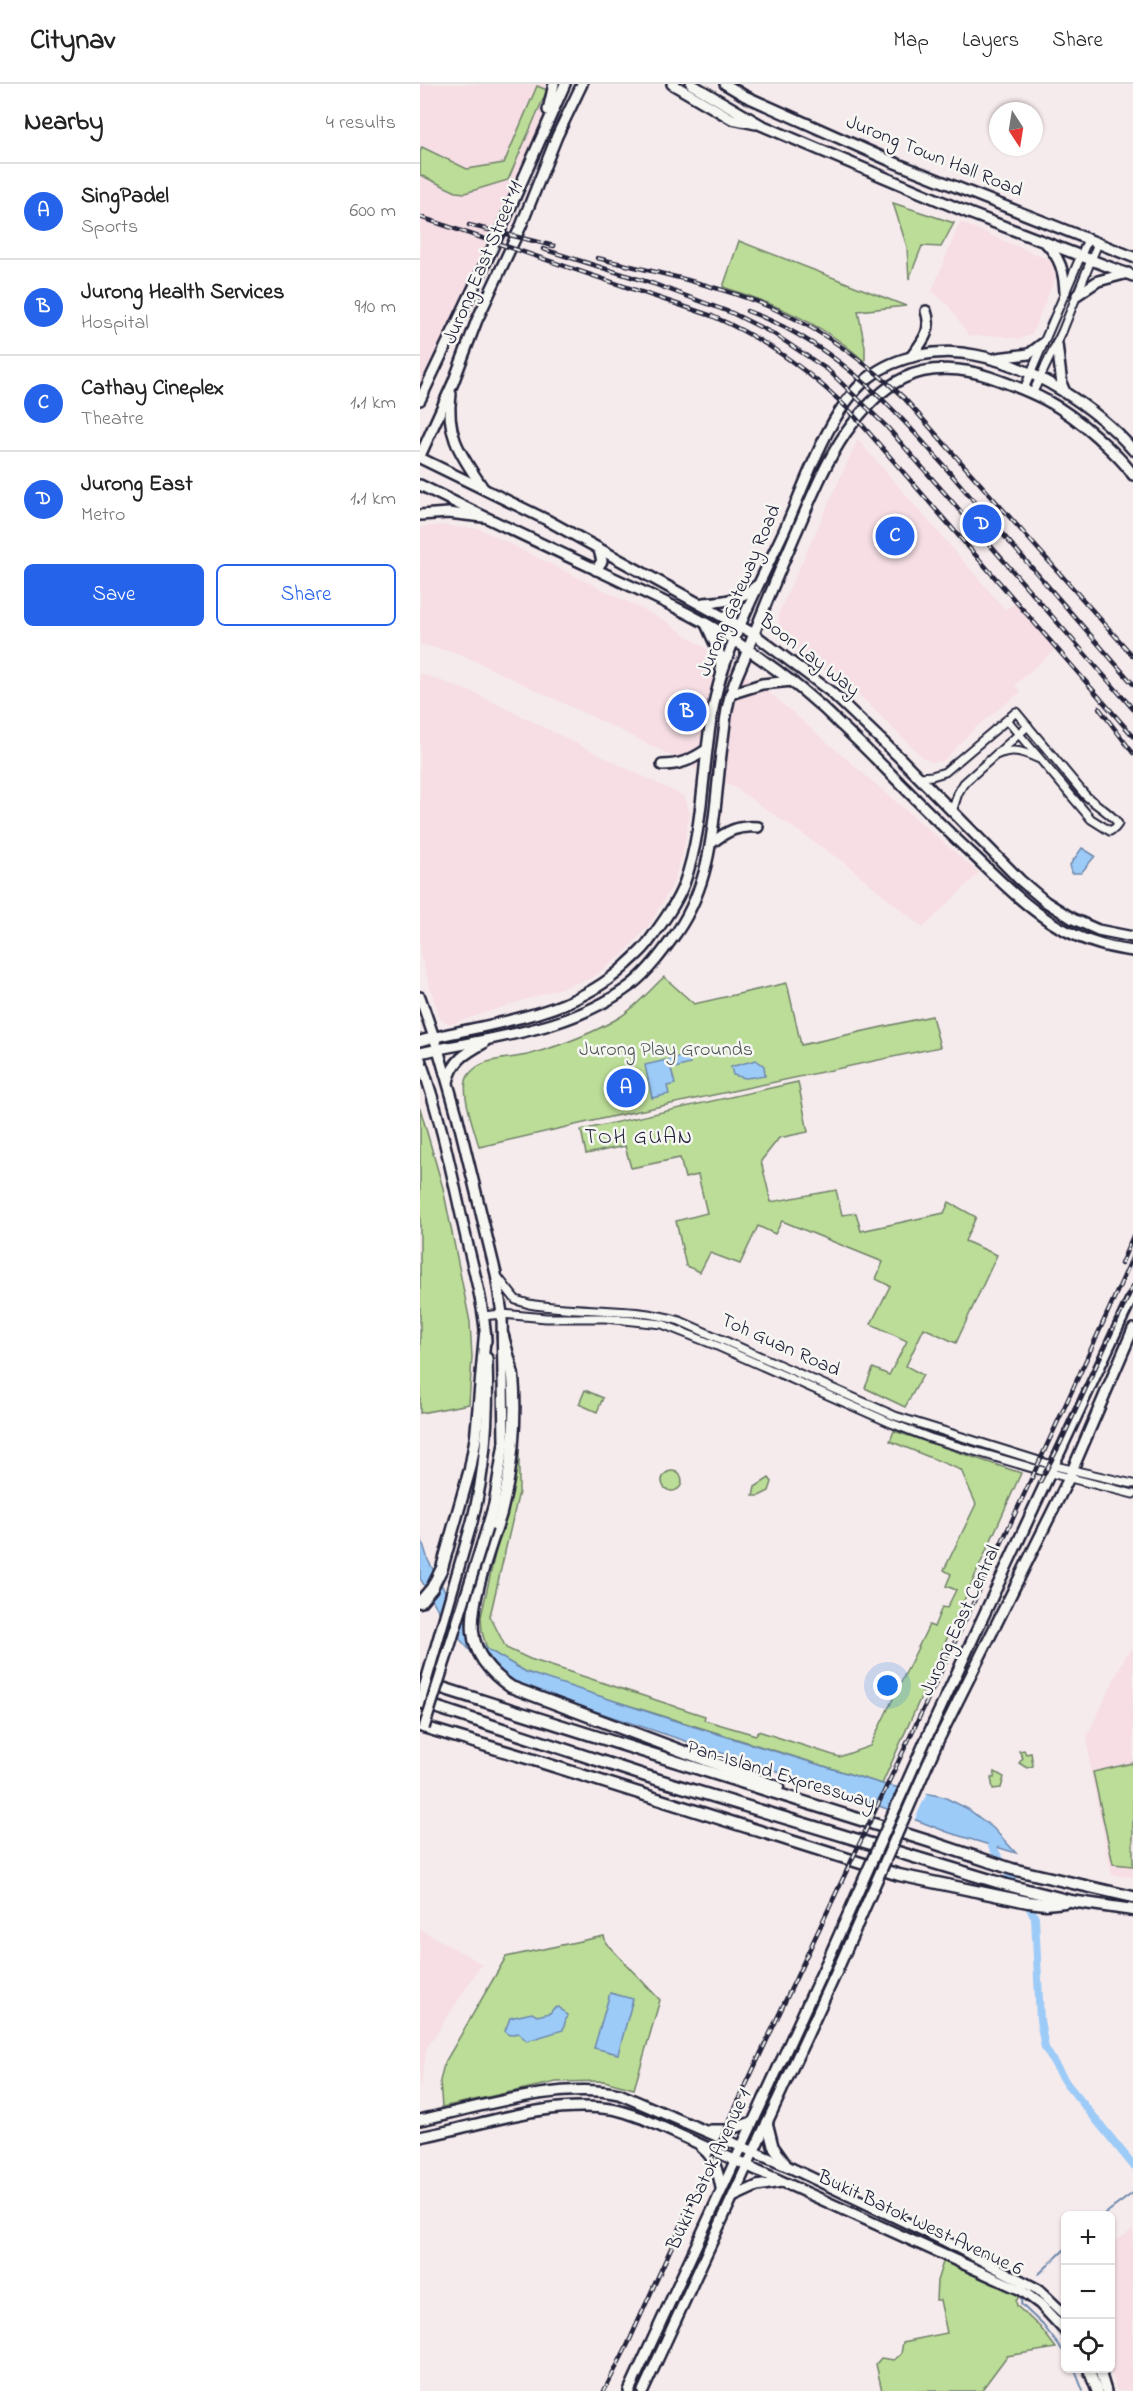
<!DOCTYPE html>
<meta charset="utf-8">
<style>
:root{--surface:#fff;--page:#f2f2f2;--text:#222;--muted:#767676;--line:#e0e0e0;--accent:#2563eb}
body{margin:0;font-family:"Indie Flower",sans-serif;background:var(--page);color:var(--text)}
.controls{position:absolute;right:18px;bottom:18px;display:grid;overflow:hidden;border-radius:9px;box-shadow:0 2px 4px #0004}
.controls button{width:54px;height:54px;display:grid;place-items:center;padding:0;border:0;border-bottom:2px solid var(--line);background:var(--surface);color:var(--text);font:30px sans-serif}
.compass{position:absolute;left:569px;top:18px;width:54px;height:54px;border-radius:50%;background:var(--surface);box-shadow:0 2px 4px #0004;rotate:168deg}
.you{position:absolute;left:468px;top:1602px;width:21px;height:21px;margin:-15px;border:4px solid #fff;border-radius:50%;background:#1a73e8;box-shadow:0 0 0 9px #1a73e833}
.badge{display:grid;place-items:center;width:39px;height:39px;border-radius:50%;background:var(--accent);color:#fff;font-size:20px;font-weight:700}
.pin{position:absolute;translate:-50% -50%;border:3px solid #fff;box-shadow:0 2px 6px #0006}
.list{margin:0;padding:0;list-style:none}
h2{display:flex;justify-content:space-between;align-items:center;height:78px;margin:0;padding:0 24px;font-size:26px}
h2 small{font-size:20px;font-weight:400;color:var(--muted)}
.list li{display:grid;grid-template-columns:39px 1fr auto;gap:18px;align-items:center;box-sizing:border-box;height:96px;padding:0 24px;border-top:2px solid var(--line)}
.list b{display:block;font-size:22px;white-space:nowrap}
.list p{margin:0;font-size:20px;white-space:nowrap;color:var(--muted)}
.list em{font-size:20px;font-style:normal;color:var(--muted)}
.actions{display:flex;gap:12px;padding:18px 24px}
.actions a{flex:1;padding:14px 0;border:2px solid var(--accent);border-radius:9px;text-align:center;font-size:21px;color:var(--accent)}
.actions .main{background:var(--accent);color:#fff}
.icon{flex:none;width:33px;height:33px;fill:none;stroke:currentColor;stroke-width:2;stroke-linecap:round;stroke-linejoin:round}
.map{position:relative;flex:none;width:713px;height:2307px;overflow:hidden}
header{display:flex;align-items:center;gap:36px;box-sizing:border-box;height:84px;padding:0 30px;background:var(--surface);border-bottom:2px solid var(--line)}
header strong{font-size:28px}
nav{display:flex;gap:33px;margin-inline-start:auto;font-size:21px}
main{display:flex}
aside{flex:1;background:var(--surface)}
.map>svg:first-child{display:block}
</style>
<header>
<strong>Citynav</strong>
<nav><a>Map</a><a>Layers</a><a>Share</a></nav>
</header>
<main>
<aside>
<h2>Nearby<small>4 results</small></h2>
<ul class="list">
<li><span class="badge">A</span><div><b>SingPadel</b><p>Sports</p></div><em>600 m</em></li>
<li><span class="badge">B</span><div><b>Jurong Health Services</b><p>Hospital</p></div><em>910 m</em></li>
<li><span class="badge">C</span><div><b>Cathay Cineplex</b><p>Theatre</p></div><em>1.1 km</em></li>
<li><span class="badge">D</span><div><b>Jurong East</b><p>Metro</p></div><em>1.1 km</em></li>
</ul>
<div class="actions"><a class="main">Save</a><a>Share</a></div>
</aside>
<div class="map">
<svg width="713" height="2307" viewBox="0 0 713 2307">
<rect width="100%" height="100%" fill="#f6ebec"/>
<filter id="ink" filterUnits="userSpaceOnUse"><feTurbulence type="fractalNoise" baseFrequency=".0167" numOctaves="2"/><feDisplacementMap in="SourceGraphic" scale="12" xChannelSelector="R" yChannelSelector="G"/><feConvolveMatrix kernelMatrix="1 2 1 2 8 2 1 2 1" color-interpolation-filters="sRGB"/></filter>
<g filter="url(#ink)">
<!-- built -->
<g fill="#f6dee4">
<polygon points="0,0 139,0 0,314"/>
<polygon points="540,138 630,176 636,192 612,250 600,255 580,252 549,252 529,222 512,207"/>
<polygon points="437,357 439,357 585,525 599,518 638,563 595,601 601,608 556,643 523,677 513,678 503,674 431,603 417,596 365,555 358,543 359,528"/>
<polygon points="20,441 60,445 244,536 344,604 559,789 503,844 426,780 315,704 210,651 40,570 0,560 0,443"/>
<polygon points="0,589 57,610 263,712 270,729 263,769 252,802 230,840 203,871 172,894 31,940 20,935 0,871"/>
<polygon points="713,1565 713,1793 692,1791 670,1684 667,1652 706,1571"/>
<polygon points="0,1845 62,1880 7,1964 0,2007"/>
<polygon points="713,2145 713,2307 697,2307 690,2285 691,2161"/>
</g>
<!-- green -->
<g fill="#bcdd97" stroke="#6f8069" stroke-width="1.5">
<polygon points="117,2 127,6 88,96 45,109 36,108 0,91 0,68 2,63 47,85 84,79"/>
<polygon points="473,119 534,139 521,163 502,162 489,195 487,163"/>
<path d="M 319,157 L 486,222 L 438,227 L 445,263 L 445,278 C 406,241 353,219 303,203 Z"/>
<path d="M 244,893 L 274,920 L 367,899 L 381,961 L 512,932 L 520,963 L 190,1033 L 59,1063 C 55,1046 39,1007 48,992 C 60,972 91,976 111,970 C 142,961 172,950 200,933 C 216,923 230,906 244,893 Z"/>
<polygon points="378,998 388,1048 359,1054 341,1077 351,1118 416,1106 422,1131 436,1129 441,1147 524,1129 529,1118 556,1133 545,1157 577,1171 536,1259 504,1244 486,1282 503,1291 485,1323 445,1304 453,1284 469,1291 487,1257 451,1240 470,1202 456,1195 463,1178 362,1137 355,1150 338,1142 320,1180 290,1169 280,1188 266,1182 256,1137 287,1129 278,1091 265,1094 260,1074 211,1084 205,1062 166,1070 161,1046"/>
<polygon points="0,1024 23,1104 50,1238 52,1273 49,1320 0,1329"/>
<polygon points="165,1306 183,1314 177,1328 159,1320"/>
<polygon points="474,1347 601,1389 462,1700 130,1597 106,1588 67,1565 62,1548 61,1533 92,1392 95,1354 99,1350 99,1408 70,1532 86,1564 110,1575 285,1632 284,1636 336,1651 338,1647 419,1673 450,1662 509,1541 514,1543 522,1523 527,1524 536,1506 526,1502 531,1490 524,1486 556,1420 541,1386 470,1357"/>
<circle cx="252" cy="1397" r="10"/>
<polygon points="349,1394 352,1398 349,1407 339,1412 333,1412 335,1403"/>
<polygon points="604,1666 606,1670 611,1669 613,1682 607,1684 599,1679 603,1674 599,1667"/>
<polygon points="713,1679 713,1782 693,1780 673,1688"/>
<polygon points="575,1688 584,1693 581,1704 573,1705 571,1694 574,1694"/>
<polygon points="184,1852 186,1859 240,1916 214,2005 184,1997 136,1998 22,2023 20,1997 24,1980 86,1873"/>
<polygon points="524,2175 600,2211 596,2217 597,2222 620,2243 636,2264 587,2272 561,2307 462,2307 456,2280 461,2274 474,2276 481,2270 483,2258 527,2249 520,2216 516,2216 517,2197"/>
</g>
<!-- water -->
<g fill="#9dcbf8" stroke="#6c87ac" stroke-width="1.5">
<polygon points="662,764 675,772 661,789 652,789 650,781"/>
<polygon points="268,971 270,980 251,985 255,1000 247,1002 249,1010 232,1014 225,981"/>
<polygon points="336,976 344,982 345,992 325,994 313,991 311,983 314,982"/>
<polygon points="0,1450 8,1476 33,1522 67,1565 106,1588 262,1639 462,1700 524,1713 548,1725 573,1744 596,1769 530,1749 438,1714 105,1604 56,1573 26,1540 0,1494"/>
<polygon points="190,1909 213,1915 198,1970 174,1964"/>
<polygon points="139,1923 147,1931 143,1946 107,1957 98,1949 89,1951 85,1947 90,1934 112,1929 117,1932 130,1929 134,1924"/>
</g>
<!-- pier -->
<polygon fill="#f6ebec" points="480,1701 508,1707 493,1739 467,1729"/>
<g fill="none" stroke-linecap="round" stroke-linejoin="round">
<!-- stream -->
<g stroke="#6c87ac" stroke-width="2">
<polyline points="682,2132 713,2109"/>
<polyline points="619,2190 646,2164"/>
<polyline points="602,2214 601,2220 623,2241 646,2271"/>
<polyline points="654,2284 663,2307"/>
</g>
<!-- canal -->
<g stroke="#9dcbf8" stroke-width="8">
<polyline points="572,1762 598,1806"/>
<polyline points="605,1816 615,1833 620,1936 625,1964 647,2000 713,2081"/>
</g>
<defs>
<g id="minor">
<polyline points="604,305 668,155"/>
<polyline points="613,308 642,248 678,159"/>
<path d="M 576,671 C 592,664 602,667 617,674"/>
<path d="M 500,693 L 512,692 L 525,688 L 596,628 L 665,711 C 673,719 695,732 698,740 L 695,744 L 690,747 L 671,735 L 587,636"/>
<polyline points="532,728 538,709 544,699 608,642"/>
<path d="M 77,1192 L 96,1216 L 109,1220 C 159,1229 210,1222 260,1237 L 475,1332 L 635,1382 L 713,1400"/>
<polyline points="63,1232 82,1230 126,1234 185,1234 242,1240 295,1261 471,1339 510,1354 619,1386 713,1410"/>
</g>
<g id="major">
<polyline points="252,0 312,35 336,40"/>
<polyline points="271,0 341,41 549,129 713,192"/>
<polyline points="305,0 325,12 473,78 713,173"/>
<polyline points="128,26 134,0"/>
<path d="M 626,159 C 640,174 644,187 645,208"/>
<polyline points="657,211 678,197 708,189"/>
<polyline points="637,260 642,301 646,310"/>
<path d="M 491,273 C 502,258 513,247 506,227"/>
<polyline points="577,274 609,270 622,260"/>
<path d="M 31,310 C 25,352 42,372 63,404"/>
<polyline points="0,316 73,163 145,0"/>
<polyline points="0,372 33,299 57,236 101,142 137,52 162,0"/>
<polyline points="0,374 127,436 334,550 411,608 480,674 600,796 626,818 653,835 678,846 713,853"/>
<path d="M 0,401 C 58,430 117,458 175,485 C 227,510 280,532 327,565 C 361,588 393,613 422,642 C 466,683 506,728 551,769 C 603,818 638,858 713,867"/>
<polyline points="0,431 28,429 63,433"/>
<polyline points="176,486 182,477 179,466"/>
<path d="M 283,519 C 303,518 321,516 336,502"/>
<polyline points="286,540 300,571 301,586"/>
<polyline points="310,610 342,600 372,597"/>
<path d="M 242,681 C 260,681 271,676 286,666"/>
<path d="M 293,758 C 307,747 319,741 338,743"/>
<polyline points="0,913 18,965 37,1031 76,1190 82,1230 84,1359 74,1420 67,1444"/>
<path d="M 0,957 C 71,938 150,934 206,881 C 213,874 221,868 227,860 C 240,842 256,821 264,800 C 288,734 280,660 301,592 C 317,542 342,494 364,447 C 386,399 408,327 448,294 C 476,271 520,264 555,271 C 611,281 676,323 713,366"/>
<path d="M 0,969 C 71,953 151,947 211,901 C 229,887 244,866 257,848 C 297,790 293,722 303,655 C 305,640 306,624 311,609 C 315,594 323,580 328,565 C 343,526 359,488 375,451 C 390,417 404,381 425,350 C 440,329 460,305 484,294 C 510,281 544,284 570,293 C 616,309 640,320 677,353 C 690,365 703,376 713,391"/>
<path d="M 0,975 C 20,1031 32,1090 45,1149 C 53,1184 64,1221 66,1257"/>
<path d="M 28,998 C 33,976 46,969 64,959"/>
<path d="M 52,1438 C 66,1385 69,1329 67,1274"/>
<polyline points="507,1653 713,1211"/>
<polyline points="517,1659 649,1394 713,1245"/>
<path d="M 0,2036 C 60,2023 140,1997 199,2010 L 369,2083 L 525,2157 L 619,2206 L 646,2232"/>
<polyline points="347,2038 353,2062 365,2079"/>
<polyline points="291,2046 309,2046 332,2038"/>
<path d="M 0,2053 C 63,2041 126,2016 191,2025 C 201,2026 212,2031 222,2034 L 601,2206 L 620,2220 L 646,2248"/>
<path d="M 282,2064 C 295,2074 298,2088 301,2104"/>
<polyline points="313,2113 337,2102 361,2098"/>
<polyline points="668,2284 677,2307"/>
<polyline points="679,2284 686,2307"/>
<polyline points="209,2307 406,1880"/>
<polyline points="223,2307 417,1887"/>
</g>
<g id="highway">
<path d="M 83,1252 C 86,1265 91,1279 93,1292 C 97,1336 92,1386 81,1429 C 71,1462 50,1514 53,1548 C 55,1572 72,1590 91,1603 L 358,1703"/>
<polyline points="0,1518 12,1504 22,1484 50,1385 56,1352 65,1250"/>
<polyline points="0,1597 511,1758 592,1785 713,1813"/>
<polyline points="0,1618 226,1692 587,1801 651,1817 713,1826"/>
<polyline points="0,1642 114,1676 479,1791 608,1818 626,1820 645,1818"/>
</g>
</defs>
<!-- minor casing -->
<use href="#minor" stroke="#22223b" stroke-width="11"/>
<!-- major casing -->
<use href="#major" stroke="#22223b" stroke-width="14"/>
<!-- highway casing -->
<use href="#highway" stroke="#22223b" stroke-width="15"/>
<!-- minor -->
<use href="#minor" stroke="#f6f6f2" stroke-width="7"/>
<!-- major -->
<use href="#major" stroke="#f6f6f2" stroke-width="9"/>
<!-- highway -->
<use href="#highway" stroke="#f6f6f2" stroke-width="10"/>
<defs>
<g id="rail">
<path d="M 0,133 L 292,232 C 345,255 389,286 430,327 L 713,652"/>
<polyline points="49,141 134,162"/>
<polyline points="123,165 234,200 312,229 354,250 408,286 467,343 713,625"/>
<path d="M 177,174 C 227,186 278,197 327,214 C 386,235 439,271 484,314 L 713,572"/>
<path d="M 327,227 C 432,265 496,350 566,431 C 615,488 664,544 713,600"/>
<polyline points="679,624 713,669"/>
<polyline points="701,1180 713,1152"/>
<polyline points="620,1398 640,1360 713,1202"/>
<path d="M 184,2307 L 208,2260 C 370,1895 550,1537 713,1172"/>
</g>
</defs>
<!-- rail casing -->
<use href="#rail" stroke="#22223b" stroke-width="4.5"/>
<!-- rail -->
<use href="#rail" stroke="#f6f6f2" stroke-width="2" stroke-dasharray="7" stroke-linecap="butt"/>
<defs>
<g id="major-bridge">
<polyline points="0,1618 52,1438"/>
<polyline points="4,1644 67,1444"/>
<polyline points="406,1880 507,1653"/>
<polyline points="417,1887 517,1659"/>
</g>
</defs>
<!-- major-bridge casing -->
<use href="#major-bridge" stroke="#22223b" stroke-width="14" stroke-linecap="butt"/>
<!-- major-bridge -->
<use href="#major-bridge" stroke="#f6f6f2" stroke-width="9"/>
</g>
</g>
<g text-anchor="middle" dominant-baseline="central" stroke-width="5" stroke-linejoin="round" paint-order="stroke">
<!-- street labels -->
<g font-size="20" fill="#22223b" stroke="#f6f6f2">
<text transform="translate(514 73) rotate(22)">Jurong Town Hall Road</text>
<text transform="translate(64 179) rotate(-67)">Jurong East Street 11</text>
<text transform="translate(320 507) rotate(-67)">Jurong Gateway Road</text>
<text transform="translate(389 572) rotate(38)">Boon Lay Way</text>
<text transform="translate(360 1262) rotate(24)">Toh Guan Road</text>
<text transform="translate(541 1537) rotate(-65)">Jurong East Central</text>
<text transform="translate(361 1692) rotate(17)">Pan-Island Expressway</text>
<text transform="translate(290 2086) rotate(-65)">Bukit Batok Avenue 1</text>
<text transform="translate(500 2140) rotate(25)">Bukit Batok West Avenue 6</text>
</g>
<!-- park labels -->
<g font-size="20" fill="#505a57" stroke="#f6f6f2">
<text x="246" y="966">Jurong Play Grounds</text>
</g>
<!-- neighbourhood labels -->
<g font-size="21" letter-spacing="1.5" fill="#22223b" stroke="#f6f6f2">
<text x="219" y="1054">TOH GUAN</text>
</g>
</g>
</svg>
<div class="controls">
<button>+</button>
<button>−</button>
<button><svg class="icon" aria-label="locate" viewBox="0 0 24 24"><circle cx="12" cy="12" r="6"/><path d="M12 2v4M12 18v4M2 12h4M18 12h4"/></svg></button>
</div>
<svg class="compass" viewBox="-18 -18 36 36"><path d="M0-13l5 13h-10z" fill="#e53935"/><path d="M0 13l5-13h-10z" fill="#767676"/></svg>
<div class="you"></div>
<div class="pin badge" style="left:206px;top:1004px">A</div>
<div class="pin badge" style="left:267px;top:628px">B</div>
<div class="pin badge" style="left:475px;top:452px">C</div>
<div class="pin badge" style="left:562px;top:440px">D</div>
</div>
</main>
